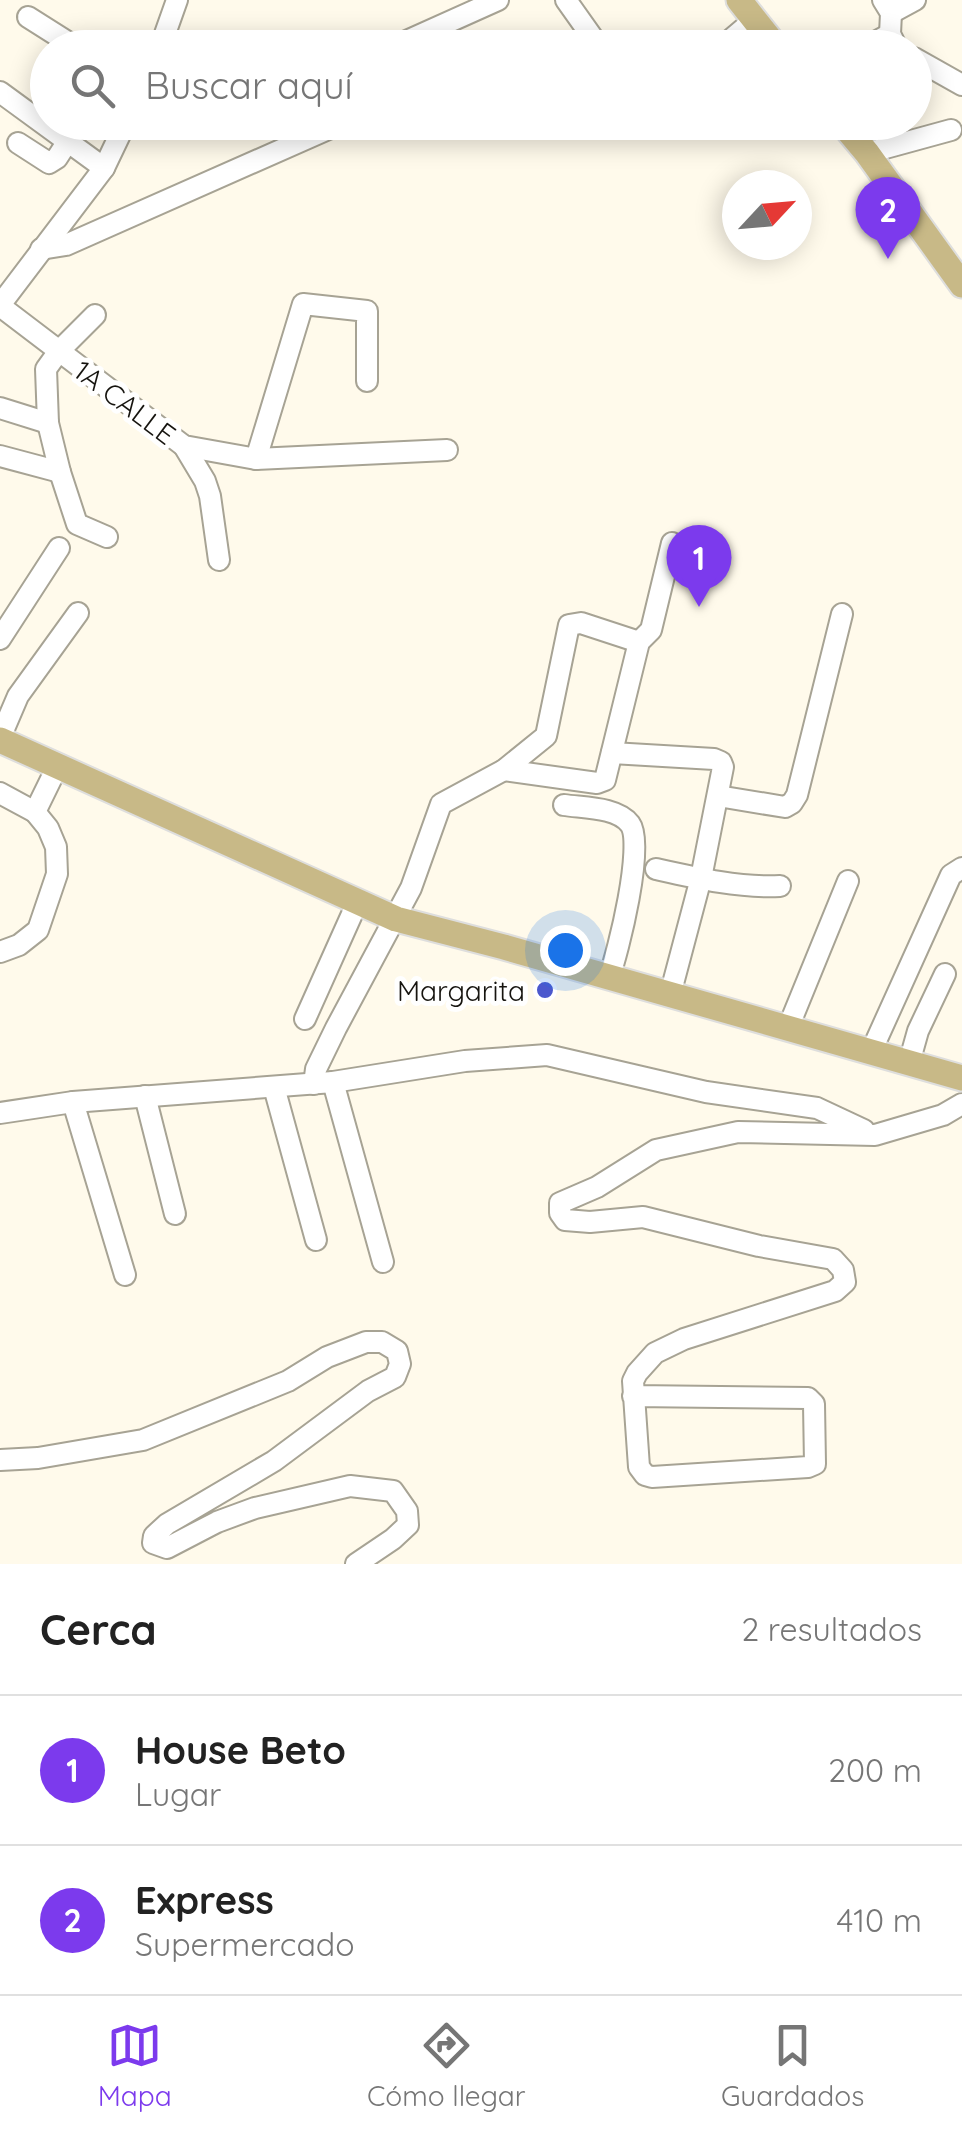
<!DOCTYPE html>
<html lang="es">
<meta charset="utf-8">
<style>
:root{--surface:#fff;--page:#f2f2f2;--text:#222;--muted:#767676;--line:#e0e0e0;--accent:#7c3aed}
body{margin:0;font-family:Quicksand,sans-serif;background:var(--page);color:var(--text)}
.compass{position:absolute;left:722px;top:170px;width:90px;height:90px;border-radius:50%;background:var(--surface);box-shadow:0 5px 25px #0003;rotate:64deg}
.you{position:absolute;left:565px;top:950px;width:35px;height:35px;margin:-25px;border:8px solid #fff;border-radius:50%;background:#1a73e8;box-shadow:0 0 0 15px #1a73e833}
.badge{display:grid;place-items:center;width:65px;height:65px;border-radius:50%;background:var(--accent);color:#fff;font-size:32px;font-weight:700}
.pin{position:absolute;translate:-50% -82px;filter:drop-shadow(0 2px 5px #0008)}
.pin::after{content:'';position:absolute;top:52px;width:35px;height:30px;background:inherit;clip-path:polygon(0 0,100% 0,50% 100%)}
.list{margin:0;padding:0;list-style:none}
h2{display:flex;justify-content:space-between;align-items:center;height:130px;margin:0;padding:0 40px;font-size:42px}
h2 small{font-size:32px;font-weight:400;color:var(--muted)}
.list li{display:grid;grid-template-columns:65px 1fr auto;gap:30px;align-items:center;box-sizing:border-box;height:150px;padding:0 40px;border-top:2px solid var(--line)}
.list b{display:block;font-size:38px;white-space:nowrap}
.list p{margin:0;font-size:32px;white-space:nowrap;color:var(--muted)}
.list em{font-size:32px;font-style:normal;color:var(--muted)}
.icon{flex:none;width:55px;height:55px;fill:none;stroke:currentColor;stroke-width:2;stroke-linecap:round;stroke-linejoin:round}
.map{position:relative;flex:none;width:962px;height:1564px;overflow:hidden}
.search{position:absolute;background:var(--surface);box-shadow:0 5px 25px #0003;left:30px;right:30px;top:30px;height:110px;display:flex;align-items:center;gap:25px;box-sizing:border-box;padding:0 35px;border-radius:55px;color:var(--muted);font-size:38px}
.sheet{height:430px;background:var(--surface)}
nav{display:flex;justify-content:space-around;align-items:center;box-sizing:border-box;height:140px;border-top:2px solid var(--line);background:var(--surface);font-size:28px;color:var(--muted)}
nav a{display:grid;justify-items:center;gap:5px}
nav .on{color:var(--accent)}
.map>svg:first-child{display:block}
</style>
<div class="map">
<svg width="962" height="1564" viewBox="0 0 962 1564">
<rect width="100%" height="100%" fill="#fffaeb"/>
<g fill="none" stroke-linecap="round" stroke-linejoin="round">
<defs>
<g id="minor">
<polyline points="566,0 600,48"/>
<polyline points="883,0 891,13 890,34 897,48"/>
<polyline points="891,13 915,0"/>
<polyline points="28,17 77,48"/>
<polyline points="160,48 177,0"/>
<polyline points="391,48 498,0"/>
<polyline points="721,48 754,20"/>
<polyline points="864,48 890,34"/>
<polyline points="914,58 962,85"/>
<polyline points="0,92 104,168"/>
<polyline points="735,122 736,123"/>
<polyline points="224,123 225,122"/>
<polyline points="18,143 49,163 57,158 68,141"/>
<polyline points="867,153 951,130"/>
<polyline points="41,249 66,245 344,122"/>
<polyline points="0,305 104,168 126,122"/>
<polyline points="0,306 184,446 256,459 447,450"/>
<polyline points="95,315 59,351 46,369 48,423 60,472 77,524 107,537"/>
<polyline points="0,408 48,423"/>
<polyline points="184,446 205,481 210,496 219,560"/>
<polyline points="0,456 60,472"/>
<polyline points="256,459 303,304 367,311 367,381"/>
<polyline points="0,639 59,548"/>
<polyline points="0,738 18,696 78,613"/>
<polyline points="612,753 714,759 721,762 723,767 701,878 670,995"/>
<polyline points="504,770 597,783 605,780 639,642 651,630 672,543"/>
<polyline points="0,793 35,812 48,828 56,847 57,874 38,930 19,945 0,952"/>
<polyline points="718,796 785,807 792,803 797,795 842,614"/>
<path d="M 564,805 C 584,808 617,807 630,824 C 645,844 618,953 609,977"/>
<polyline points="35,812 58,765"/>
<path d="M 656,869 C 696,878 739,888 780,886"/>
<polyline points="305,1019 357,903"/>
<polyline points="788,1028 848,881"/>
<polyline points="871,1052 951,875 962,868"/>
<polyline points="909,1063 918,1031 945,974"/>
<polyline points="333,1082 383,1262"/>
<polyline points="314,1084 316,1069 336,1028 411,888 441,804 504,770 546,736 569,625 581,623 639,642"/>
<polyline points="274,1087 316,1240"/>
<polyline points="145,1096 175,1214"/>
<polyline points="73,1102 125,1275"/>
<polyline points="0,1113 73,1102 333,1082 465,1061 547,1055 706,1092 817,1108 864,1130"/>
<polyline points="633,1396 808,1398 814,1404 815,1464 808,1467 652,1477 645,1475 639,1467 633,1381 637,1373 655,1353 684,1339 835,1291 845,1282 843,1270 833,1259 759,1246 643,1217 590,1222 565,1220 560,1213 560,1203 597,1187 656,1150 738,1132 875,1135 943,1115 962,1104"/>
<polyline points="0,1460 38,1458 143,1440 288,1381 327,1357 366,1342 382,1342 397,1351 400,1364 395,1377 368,1391 274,1461 167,1524 154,1536 153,1543 167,1548 217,1522 255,1508 350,1486 393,1491 407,1511 408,1525 393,1539 356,1564"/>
</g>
<g id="major">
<polyline points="739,0 777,48"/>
<polyline points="841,122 867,153 962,285"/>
<polyline points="0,740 396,919 504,947 962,1078"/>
</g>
</defs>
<!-- minor casing -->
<use href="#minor" stroke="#a7a394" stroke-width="24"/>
<!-- major casing -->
<use href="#major" stroke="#dededd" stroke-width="29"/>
<!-- minor -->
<use href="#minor" stroke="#fff" stroke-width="20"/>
<!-- major -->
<use href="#major" stroke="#c8b987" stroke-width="25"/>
</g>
<!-- markers -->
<circle fill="#4b58cd" stroke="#fff" stroke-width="4" cx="545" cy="990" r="10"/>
<g text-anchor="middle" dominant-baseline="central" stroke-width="10" stroke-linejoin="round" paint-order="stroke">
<!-- street labels -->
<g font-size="28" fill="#16140f" stroke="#fff">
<text transform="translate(125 402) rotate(37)">1A CALLE</text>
</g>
<!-- poi labels -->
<g font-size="28" fill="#16140f" stroke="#fff" text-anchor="end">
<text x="525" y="990">Margarita</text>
</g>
</g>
</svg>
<svg class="compass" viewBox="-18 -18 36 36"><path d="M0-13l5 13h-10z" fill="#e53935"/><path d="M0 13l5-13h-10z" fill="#767676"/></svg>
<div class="you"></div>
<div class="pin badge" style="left:699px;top:607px">1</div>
<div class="pin badge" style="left:888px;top:259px">2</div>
<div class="search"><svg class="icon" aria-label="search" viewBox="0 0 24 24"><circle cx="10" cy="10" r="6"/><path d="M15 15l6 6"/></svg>Buscar aquí</div>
</div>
<section class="sheet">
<h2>Cerca<small>2 resultados</small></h2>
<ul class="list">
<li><span class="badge">1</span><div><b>House Beto</b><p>Lugar</p></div><em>200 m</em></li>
<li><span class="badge">2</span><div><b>Express</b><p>Supermercado</p></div><em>410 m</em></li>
</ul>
</section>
<nav>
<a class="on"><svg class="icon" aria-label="map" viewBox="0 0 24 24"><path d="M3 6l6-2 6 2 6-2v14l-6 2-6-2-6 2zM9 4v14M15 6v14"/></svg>Mapa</a>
<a><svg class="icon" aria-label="directions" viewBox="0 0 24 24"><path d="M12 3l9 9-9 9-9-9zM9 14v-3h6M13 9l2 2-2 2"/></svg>Cómo llegar</a>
<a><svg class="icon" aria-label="saved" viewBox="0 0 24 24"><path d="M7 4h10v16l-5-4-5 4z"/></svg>Guardados</a>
</nav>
